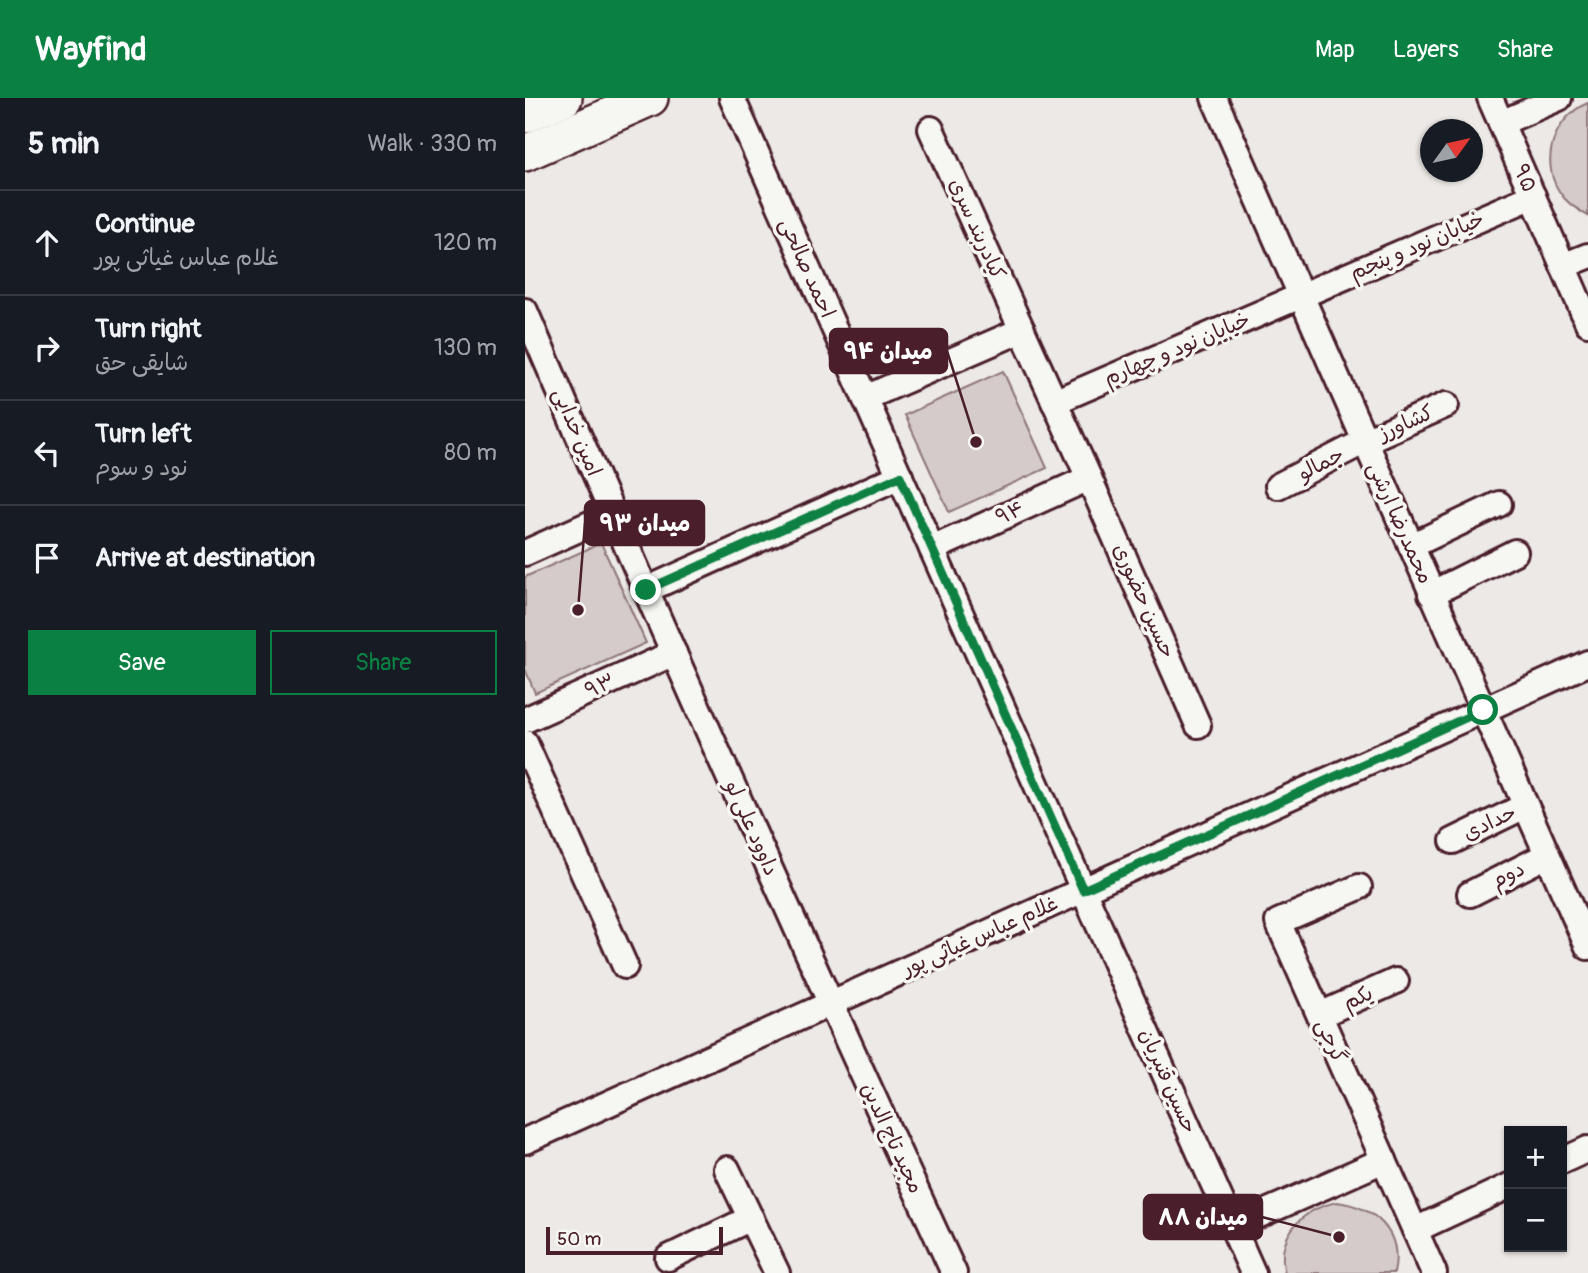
<!DOCTYPE html>
<meta charset="utf-8">
<style>
:root{--surface:#171b24;--page:#20242c;--text:#f1f3f6;--muted:#9ea1a6;--line:#363941;--accent:#0b8043}
body{margin:0;font-family:Pangolin,"Playpen Sans Arabic",sans-serif;background:var(--page);color:var(--text)}
.controls{position:absolute;right:21px;bottom:21px;display:grid;overflow:hidden;border-radius:0px;box-shadow:0 2px 5px #0004}
.controls button{width:63px;height:63px;display:grid;place-items:center;padding:0;border:0;border-bottom:2px solid var(--line);background:var(--surface);color:var(--text);font:35px sans-serif}
.compass{position:absolute;left:895px;top:21px;width:63px;height:63px;border-radius:50%;background:var(--surface);box-shadow:0 2px 5px #0004;rotate:57deg}
.scale{position:absolute;left:21px;bottom:18px;width:177px;box-sizing:border-box;padding-left:7px;border:4px solid #4a1f2b;border-top:0;font-size:19px;line-height:24px;white-space:nowrap;color:#4a1f2b;-webkit-text-stroke:5px #f6f6f2;paint-order:stroke}
.stop{position:absolute;width:21px;height:21px;margin:-16px;border:5px solid #0b8043;border-radius:50%;background:#fff}
.stop.end{background:#0b8043;border-color:#fff;box-shadow:0 2px 7px #0008}
.list{margin:0;padding:0;list-style:none}
h2{display:flex;justify-content:space-between;align-items:center;height:91px;margin:0;padding:0 28px;font-size:30px}
h2 small{font-size:23px;font-weight:400;color:var(--muted)}
.list li{display:grid;grid-template-columns:46px 1fr auto;gap:21px;align-items:center;box-sizing:border-box;height:105px;padding:0 28px;border-top:2px solid var(--line)}
.list b{display:block;font-size:26px;white-space:nowrap}
.list p{margin:0;font-size:23px;white-space:nowrap;color:var(--muted)}
.list em{font-size:23px;font-style:normal;color:var(--muted)}
.actions{display:flex;gap:14px;padding:21px 28px}
.actions a{flex:1;padding:16px 0;border:2px solid var(--accent);border-radius:0px;text-align:center;font-size:24px;color:var(--accent)}
.actions .main{background:var(--accent);color:#fff}
.icon{flex:none;width:38px;height:38px;fill:none;stroke:currentColor;stroke-width:2;stroke-linecap:round;stroke-linejoin:round}
.map{position:relative;flex:none;width:1063px;height:1175px;overflow:hidden}
header{display:flex;align-items:center;gap:42px;box-sizing:border-box;height:98px;padding:0 35px;background:var(--accent);color:#fff}
header strong{font-size:33px}
nav{display:flex;gap:38px;margin-inline-start:auto;font-size:24px}
main{display:flex}
aside{flex:1;background:var(--surface)}
.map>svg:first-child{display:block}
</style>
<header>
<strong>Wayfind</strong>
<nav><a>Map</a><a>Layers</a><a>Share</a></nav>
</header>
<main>
<aside>
<h2>5 min<small>Walk · 330 m</small></h2>
<ul class="list">
<li><svg class="icon" aria-label="ahead" viewBox="0 0 24 24"><path d="M12 20V5M6 11l6-6 6 6"/></svg><div><b>Continue</b><p>غلام عباس غیاثی ‌پور</p></div><em>120 m</em></li>
<li><svg class="icon" aria-label="right" viewBox="0 0 24 24"><path d="M7 20v-9h11M14 6l5 5-5 5"/></svg><div><b>Turn right</b><p>شایقی حق</p></div><em>130 m</em></li>
<li><svg class="icon" aria-label="left" viewBox="0 0 24 24"><path d="M17 20v-9H6M10 6l-5 5 5 5"/></svg><div><b>Turn left</b><p>نود و سوم</p></div><em>80 m</em></li>
<li><svg class="icon" aria-label="arrive" viewBox="0 0 24 24"><path d="M6 21V4h12l-3 4 3 4H6"/></svg><div><b>Arrive at destination</b></div></li>
</ul>
<div class="actions"><a class="main">Save</a><a>Share</a></div>
</aside>
<div class="map">
<svg width="1063" height="1175" viewBox="0 0 1063 1175">
<rect width="100%" height="100%" fill="#ece9e6"/>
<filter id="ink" filterUnits="userSpaceOnUse"><feTurbulence type="fractalNoise" baseFrequency=".0143" numOctaves="2"/><feDisplacementMap in="SourceGraphic" scale="14" xChannelSelector="R" yChannelSelector="G"/><feConvolveMatrix kernelMatrix="1 2 1 2 8 2 1 2 1" color-interpolation-filters="sRGB"/></filter>
<g filter="url(#ink)">
<!-- green -->
<g fill="#d4cbca" stroke="#8f757a" stroke-width="2">
<path d="M 1063,5 L 1063,118 C 1052,111 1041,105 1034,93 C 1014,62 1030,18 1063,5 Z"/>
<polygon points="478,273 522,370 424,414 380,317"/>
<polygon points="76,445 121,545 10,595 0,571 0,479"/>
<path d="M 812,1104 C 850,1109 878,1134 869,1175 L 760,1175 C 750,1137 778,1111 812,1104 Z"/>
</g>
<g fill="none" stroke-linecap="round" stroke-linejoin="round">
<defs>
<g id="minor">
<polyline points="207,0 728,1175"/>
<polyline points="689,0 1063,849"/>
<polyline points="965,0 976,25"/>
<polyline points="1034,0 976,25 1063,225"/>
<polyline points="406,31 564,380 673,627"/>
<polyline points="1038,168 1063,158"/>
<path d="M 0,213 C 138,536 282,856 429,1175"/>
<polyline points="340,300 497,232"/>
<polyline points="529,304 1008,98"/>
<polyline points="753,388 840,343 921,307"/>
<polyline points="886,448 974,406"/>
<polyline points="407,451 564,380"/>
<polyline points="0,455 87,416"/>
<polyline points="121,492 375,378"/>
<polyline points="906,496 990,454"/>
<polyline points="0,622 149,555"/>
<polyline points="0,645 100,868"/>
<polyline points="928,743 1000,708"/>
<polyline points="834,789 753,824 909,1175"/>
<polyline points="945,796 1022,757"/>
<polyline points="795,917 871,883"/>
<polyline points="0,1043 1063,565"/>
<polyline points="1037,1063 1063,1051"/>
<polyline points="202,1071 252,1175"/>
<polyline points="707,1129 859,1062"/>
<polyline points="890,1132 984,1088"/>
<polyline points="143,1160 226,1120"/>
</g>
<g id="secondary">
<polyline points="0,17 39,0"/>
<polyline points="0,55 125,0"/>
</g>
</defs>
<!-- minor casing -->
<use href="#minor" stroke="#4a1f2b" stroke-width="30"/>
<!-- secondary casing -->
<use href="#secondary" stroke="#4a1f2b" stroke-width="40"/>
<!-- minor -->
<use href="#minor" stroke="#f6f6f2" stroke-width="24"/>
<!-- secondary -->
<use href="#secondary" stroke="#f6f6f2" stroke-width="35"/>
</g>
</g>
<g fill="none" stroke-linecap="round" stroke-linejoin="round" filter="url(#ink)">
<!-- route -->
<polyline stroke="#0b8043" stroke-width="9" points="121,492 375,378 558,792 958,612"/>
</g>
<g text-anchor="middle" dominant-baseline="central" stroke-width="7" stroke-linejoin="round" paint-order="stroke">
<!-- street labels -->
<g font-size="21" fill="#4a1f2b" stroke="#f6f6f2">
<text transform="translate(1000 80) rotate(67)">۹۵</text>
<text transform="translate(452 131) rotate(66)">کیادربند سری</text>
<text transform="translate(892 148) rotate(-23)">خیابان نود و پنجم</text>
<text transform="translate(282 170) rotate(66)">احمد صالحی</text>
<text transform="translate(652 251) rotate(-23)">خیابان نود و چهارم</text>
<text transform="translate(881 325) rotate(-24)">کشاورز</text>
<text transform="translate(52 334) rotate(67)">امین خدایی</text>
<text transform="translate(796 366) rotate(-27)">جمالو</text>
<text transform="translate(485 415) rotate(-24)">۹۴</text>
<text transform="translate(875 425) rotate(66)">محمدرضا ارشی</text>
<text transform="translate(619 503) rotate(66)">حسین حضوری</text>
<text transform="translate(75 588) rotate(-24)">۹۳</text>
<text transform="translate(964 725) rotate(-26)">حدادی</text>
<text transform="translate(227 730) rotate(66)">داوود علی لو</text>
<text transform="translate(983 777) rotate(-27)">دوم</text>
<text transform="translate(455 838) rotate(-24)">غلام عباس غیاثی ‌پور</text>
<text transform="translate(833 900) rotate(-24)">یکم</text>
<text transform="translate(806 943) rotate(66)">گرجی</text>
<text transform="translate(643 983) rotate(66)">حسین قنبریان</text>
<text transform="translate(367 1040) rotate(65)">مجید تاج الدین</text>
</g>
</g>
<!-- callouts -->
<path fill="none" stroke="#4a1f2b" stroke-width="2.5" d="M451 344L422 253M53 512L60 425M814 1139L737 1119"/>
<g fill="#4a1f2b" stroke="#f6f6f2" stroke-width="2.5">
<circle cx="451" cy="344" r="7"/>
<circle cx="53" cy="512" r="7"/>
<circle cx="814" cy="1139" r="7"/>
</g>
<g fill="#4a1f2b" stroke="#4a1f2b" stroke-width="2.5">
<rect x="305" y="231" width="117" height="44" rx="7"/>
<rect x="60" y="403" width="119" height="44" rx="7"/>
<rect x="619" y="1097" width="118" height="44" rx="7"/>
</g>
<g font-size="23" text-anchor="middle" font-weight="bold" fill="#fff">
<text x="363" y="261">میدان ۹۴</text>
<text x="120" y="433">میدان ۹۳</text>
<text x="678" y="1127">میدان ۸۸</text>
</g>
</svg>
<div class="controls">
<button>+</button>
<button>−</button>
</div>
<svg class="compass" viewBox="-18 -18 36 36"><path d="M0-13l5 13h-10z" fill="#e53935"/><path d="M0 13l5-13h-10z" fill="#9ea1a6"/></svg>
<div class="scale">50 m</div>
<div class="stop" style="left:958px;top:612px"></div>
<div class="stop end" style="left:121px;top:492px"></div>
</div>
</main>
